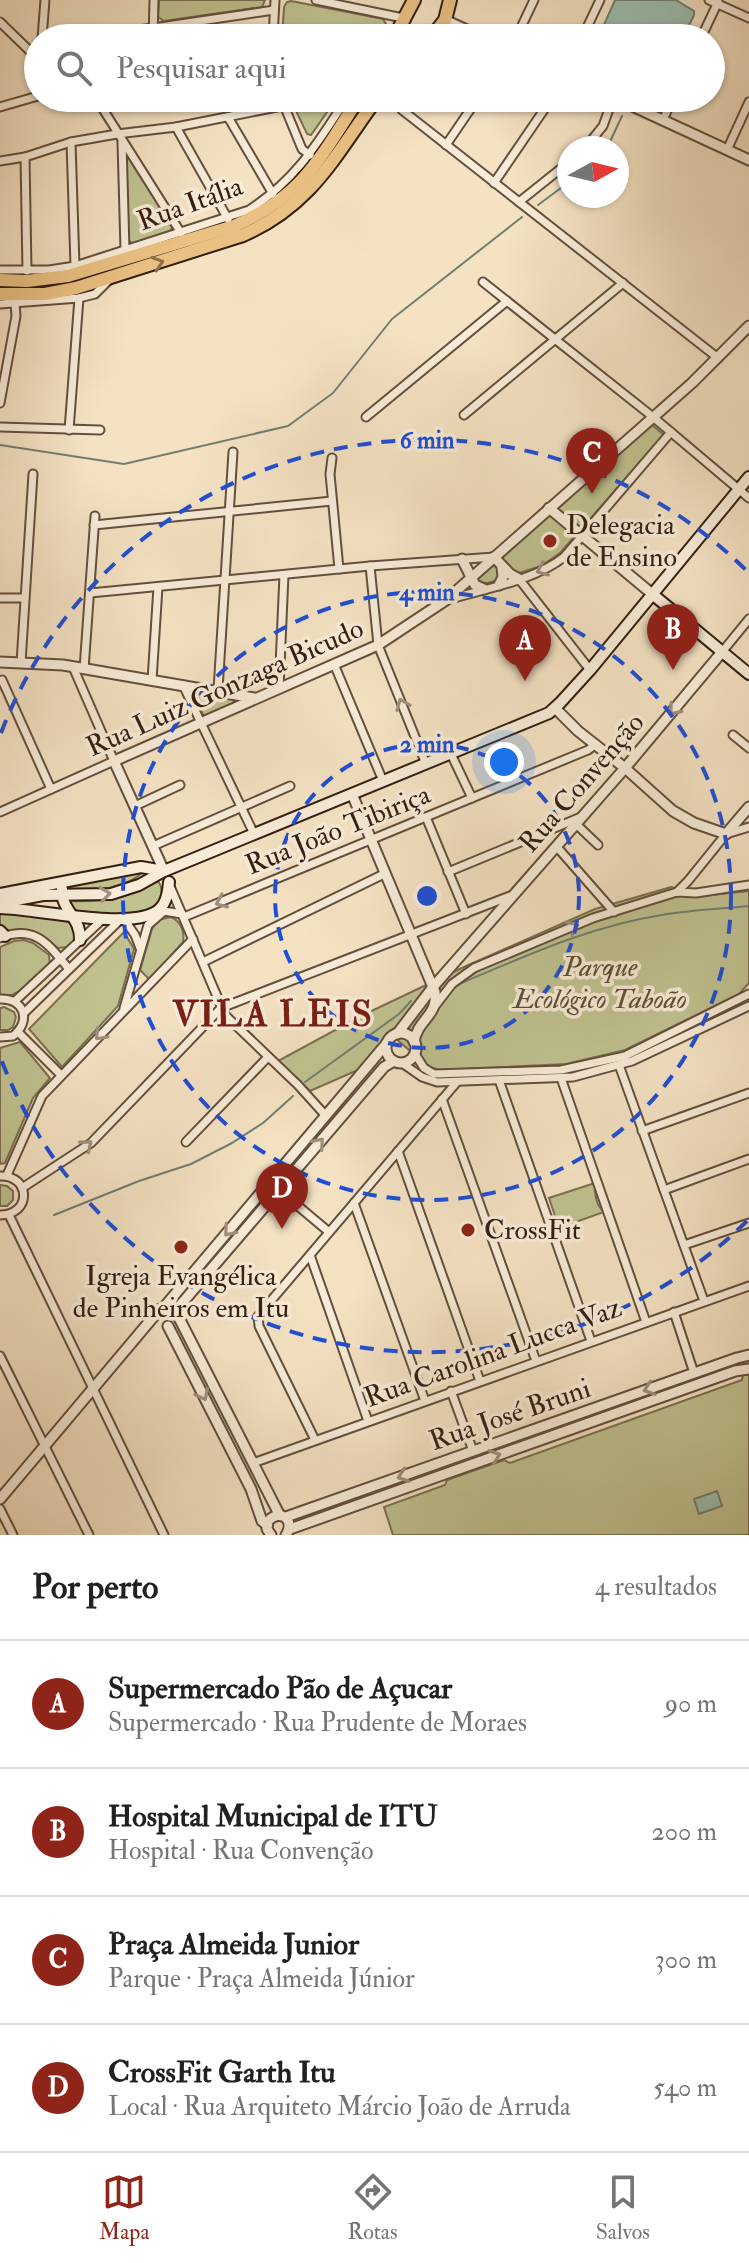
<!DOCTYPE html>
<html lang="pt">
<meta charset="utf-8">
<style>
:root{--surface:#fff;--page:#f6f6f6;--text:#202124;--muted:#757577;--line:#e0e0e0;--accent:#8f2418}
body{margin:0;font-family:"IM FELL Double Pica",serif;background:var(--page);color:var(--text)}
.compass{position:absolute;left:557px;top:136px;width:72px;height:72px;border-radius:50%;background:var(--surface);box-shadow:0 2px 6px #0004;rotate:82deg}
.you{position:absolute;left:504px;top:762px;width:28px;height:28px;margin:-20px;border:6px solid #fff;border-radius:50%;background:#1a73e8;box-shadow:0 0 0 12px #1a73e833}
.badge{display:grid;place-items:center;width:52px;height:52px;border-radius:50%;background:var(--accent);color:#fff;font-size:26px;font-weight:700}
.pin{position:absolute;translate:-50% -66px;filter:drop-shadow(0 2px 4px #0008)}
.pin::after{content:'';position:absolute;top:42px;width:28px;height:24px;background:inherit;clip-path:polygon(0 0,100% 0,50% 100%)}
.list{margin:0;padding:0;list-style:none}
h2{display:flex;justify-content:space-between;align-items:center;height:104px;margin:0;padding:0 32px;font-size:34px}
h2 small{font-size:26px;font-weight:400;color:var(--muted)}
.list li{display:grid;grid-template-columns:52px 1fr auto;gap:24px;align-items:center;box-sizing:border-box;height:128px;padding:0 32px;border-top:2px solid var(--line)}
.list b{display:block;font-size:30px;white-space:nowrap}
.list p{margin:0;font-size:26px;white-space:nowrap;color:var(--muted)}
.list em{font-size:26px;font-style:normal;color:var(--muted)}
.icon{flex:none;width:44px;height:44px;fill:none;stroke:currentColor;stroke-width:2;stroke-linecap:round;stroke-linejoin:round}
.map{position:relative;flex:none;width:749px;height:1535px;overflow:hidden}
.search{position:absolute;background:var(--surface);box-shadow:0 2px 6px #0004;left:24px;right:24px;top:24px;height:88px;display:flex;align-items:center;gap:20px;box-sizing:border-box;padding:0 28px;border-radius:44px;color:var(--muted);font-size:30px}
.sheet{height:616px;background:var(--surface)}
nav{display:flex;justify-content:space-around;align-items:center;box-sizing:border-box;height:112px;border-top:2px solid var(--line);background:var(--surface);font-size:22px;color:var(--muted)}
nav a{display:grid;justify-items:center;gap:4px}
nav .on{color:var(--accent)}
.map>svg:first-child{display:block}
</style>
<div class="map">
<svg width="749" height="1535" viewBox="0 0 749 1535">
<rect width="100%" height="100%" fill="#f4e2c3"/>
<filter id="stains"><feTurbulence type="fractalNoise" baseFrequency=".0025" numOctaves="4"/><feColorMatrix values="0 0 0 0 .2 0 0 0 0 .09 0 0 0 0 .02 0 0 0 .5 -.17"/></filter>
<radialGradient id="worn" r=".72"><stop offset=".6" stop-color="#630" stop-opacity="0"/><stop offset="1" stop-color="#630" stop-opacity=".3"/></radialGradient>
<!-- green -->
<g fill="#c0c290" stroke="#7a7050" stroke-width="2">
<polygon points="159,0 265,0 262,7 164,21 158,17"/>
<polygon points="291,1 383,19 386,24 378,38 282,38 284,7 287,2"/>
<polygon points="290,98 337,98 311,135 307,134"/>
<polygon points="127,157 130,157 173,226 169,233 133,245 128,239 124,161"/>
<polygon points="652,425 664,435 560,553 541,566 488,583 479,583 477,581 477,577"/>
<polygon points="197,691 233,698 234,703 204,716 193,697 193,693"/>
<path d="M 144,871 C 127,888 94,893 69,889 L 74,885 Z"/>
<path d="M 158,881 C 164,889 161,897 158,905 L 143,914 L 122,915 L 77,911 L 66,904 L 67,901 C 106,902 123,900 158,881 Z"/>
<polygon points="671,887 701,896 749,891 749,983 739,994 625,1050 566,1064 440,1070 429,1067 389,1033 358,1070 310,1091 278,1061 361,1016 464,967 595,909"/>
<path d="M 6,912 L 64,920 C 74,925 76,928 76,939 L 67,947 L 58,948 C 40,935 29,928 5,933 L 0,927 L 0,913 Z"/>
<path d="M 171,917 C 181,921 185,933 183,942 L 151,978 L 148,978 L 140,970 L 152,929 L 158,920 Z"/>
<polygon points="124,932 134,949 118,1006 62,1067 29,1029"/>
<polygon points="24,940 33,943 49,955 50,965 20,991 12,995 0,995 0,947 14,941"/>
<polygon points="4,1007 14,1012 16,1017 13,1027 8,1030 0,1030 0,1008"/>
<polygon points="20,1042 50,1078 33,1098 5,1163 0,1164 0,1048"/>
<path d="M 595,1183 C 594,1192 596,1206 604,1212 L 559,1228 L 549,1198 Z"/>
<polygon points="0,1185 7,1186 13,1191 13,1200 7,1206 0,1206"/>
<polygon points="749,1359 749,1365 292,1525 290,1520"/>
<polygon points="743,1375 749,1375 749,1535 393,1535 384,1507 445,1485 447,1480 504,1460 510,1463 742,1380"/>
</g>
<!-- water -->
<g fill="#9cbeb0" stroke="#727e70" stroke-width="2">
<polygon points="615,0 676,0 694,11 694,15 683,38 598,38"/>
<polygon points="717,1491 722,1506 699,1514 694,1499"/>
</g>
<g fill="none" stroke-linecap="round" stroke-linejoin="round">
<!-- stream -->
<g stroke="#727e70" stroke-width="2">
<polyline points="607,148 622,116"/>
<polyline points="538,205 569,182"/>
<polyline points="0,445 124,464 288,426 333,393 392,319 522,217"/>
<path d="M 457,985 C 523,957 590,926 662,915 C 691,910 720,909 749,906"/>
<polyline points="305,1082 399,1014 411,1001"/>
<polyline points="54,1215 139,1181 191,1164 232,1143 263,1123 293,1096"/>
</g>
<defs>
<g id="minor">
<polyline points="316,0 403,18"/>
<polyline points="709,0 749,18"/>
<polyline points="0,22 38,59"/>
<polyline points="42,38 45,0"/>
<polyline points="85,38 274,10"/>
<polyline points="153,38 154,0"/>
<polyline points="273,38 275,0"/>
<polyline points="516,38 534,0"/>
<polyline points="582,38 600,0"/>
<polyline points="701,38 718,2"/>
<polyline points="36,96 38,83"/>
<polyline points="96,98 181,233"/>
<polyline points="281,98 302,149 310,155"/>
<polyline points="398,103 402,110 718,358"/>
<polyline points="0,107 38,96"/>
<polyline points="228,117 273,194"/>
<polyline points="663,120 673,98"/>
<polyline points="176,127 228,219"/>
<polyline points="71,142 75,266"/>
<polyline points="122,142 125,250"/>
<polyline points="446,145 478,98"/>
<polyline points="585,148 603,126 613,98"/>
<polyline points="727,150 749,102"/>
<polyline points="25,157 27,271"/>
<polyline points="0,161 25,157 71,142 117,134 176,127 282,106"/>
<polyline points="494,183 552,98"/>
<polyline points="519,202 569,162"/>
<path d="M 0,270 L 49,270 L 75,266 L 249,210 C 297,179 317,144 347,98"/>
<polyline points="483,282 653,417 749,498"/>
<polyline points="0,304 79,298 95,294 108,281"/>
<polyline points="0,403 16,316 15,304"/>
<polyline points="464,415 623,283"/>
<polyline points="366,417 507,301"/>
<polyline points="0,427 100,430"/>
<polyline points="69,430 79,298"/>
<polyline points="332,458 330,474 339,569"/>
<polyline points="94,525 332,501"/>
<polyline points="370,566 378,645 426,764"/>
<polyline points="519,579 590,670"/>
<polyline points="90,593 370,566 494,557"/>
<polyline points="0,598 24,598"/>
<path d="M 447,600 C 483,589 534,581 564,557 L 671,432"/>
<polyline points="722,652 749,619"/>
<polyline points="21,663 33,474"/>
<polyline points="334,664 383,781"/>
<polyline points="84,669 95,516"/>
<polyline points="2,680 51,789"/>
<polyline points="152,680 158,587"/>
<polyline points="183,685 254,834"/>
<polyline points="279,688 284,575"/>
<polyline points="218,690 233,452"/>
<polyline points="733,735 749,748"/>
<polyline points="451,754 472,798"/>
<polyline points="135,806 180,785"/>
<polyline points="0,812 114,761 73,667"/>
<polyline points="426,817 466,914"/>
<polyline points="576,824 598,845"/>
<polyline points="153,846 290,786"/>
<polyline points="557,847 614,912"/>
<polyline points="448,872 581,817"/>
<polyline points="169,884 225,1015 298,1085 326,1116"/>
<polyline points="677,892 688,881 726,834 749,827"/>
<polyline points="184,917 588,750 596,744"/>
<polyline points="124,919 135,935 140,948"/>
<path d="M 0,938 C 35,924 48,944 69,969"/>
<polyline points="203,962 384,874"/>
<path d="M 0,999 C 24,998 32,1021 13,1036 L 0,1037"/>
<polyline points="15,1001 104,918"/>
<polyline points="435,1006 452,984 474,968 593,918 677,892 696,893 749,885"/>
<polyline points="124,1008 148,925 164,911 182,914"/>
<polyline points="24,1013 121,919"/>
<polyline points="18,1032 61,1075"/>
<polyline points="415,1054 424,1068 434,1074 561,1070 625,1056 749,994"/>
<polyline points="402,1063 422,1077 437,1082 573,1077 632,1061 749,1006"/>
<polyline points="619,1065 704,1301"/>
<polyline points="561,1078 646,1322"/>
<polyline points="499,1080 591,1341"/>
<polyline points="442,1099 536,1361"/>
<polyline points="642,1131 749,1093"/>
<polyline points="186,1142 268,1057"/>
<polyline points="398,1151 480,1381"/>
<polyline points="7,1175 42,1096 193,939"/>
<path d="M 0,1176 C 31,1175 32,1215 0,1215"/>
<polyline points="22,1188 91,1143 221,1008 510,896"/>
<polyline points="279,1190 329,1232"/>
<polyline points="664,1190 749,1159"/>
<polyline points="354,1203 425,1401"/>
<polyline points="9,1215 164,1535"/>
<polyline points="684,1245 749,1223"/>
<polyline points="310,1255 368,1421"/>
<polyline points="674,1312 694,1373"/>
<polyline points="0,1356 89,1535"/>
<polyline points="451,1391 473,1451"/>
<polyline points="315,1440 259,1326 258,1316 457,1082"/>
<polyline points="253,1463 749,1286"/>
<polyline points="0,1509 13,1535"/>
</g>
<g id="tertiary">
<polyline points="445,20 484,38"/>
<polyline points="615,98 749,160"/>
<polyline points="549,508 651,593"/>
<polyline points="494,557 510,574 519,579"/>
<polyline points="462,559 475,585 484,589"/>
<polyline points="499,585 503,577 502,567"/>
<polyline points="0,662 63,665 254,698"/>
<polyline points="555,708 578,731 625,768 673,811 694,823 726,834 749,807"/>
<path d="M 352,794 L 435,992 C 438,1017 418,1018 414,1042"/>
<polyline points="164,871 114,761 378,645 446,600 692,383 749,326"/>
<circle cx="401" cy="1048" r="15"/>
<polyline points="397,1034 433,987 625,768 722,652"/>
<polyline points="166,1305 387,1043"/>
<polyline points="177,1309 384,1067 394,1061"/>
<polyline points="179,1318 279,1514"/>
<polyline points="168,1326 251,1489 262,1521 267,1525"/>
<polyline points="0,1499 160,1309"/>
<polyline points="286,1517 737,1358 749,1355"/>
<polyline points="290,1529 735,1371 749,1369"/>
<path d="M 271,1535 L 267,1529 L 268,1521 C 280,1508 296,1520 286,1535"/>
</g>
<g id="secondary">
<polyline points="651,593 749,674"/>
<path d="M 62,889 C 61,911 81,917 80,940"/>
<polyline points="0,894 141,867 164,871"/>
<polyline points="0,903 43,895 111,894 139,885 164,871 549,713 560,703 590,670 749,477"/>
<path d="M 0,908 C 38,909 123,929 154,913 C 166,907 168,894 169,882"/>
<polyline points="0,931 5,936"/>
</g>
<g id="primary">
<polyline points="394,38 414,0"/>
<polyline points="431,38 445,20 450,0"/>
<polyline points="389,98 398,104"/>
<path d="M 0,280 L 27,281 L 68,276 L 234,226 C 303,196 320,158 359,98"/>
<path d="M 0,294 L 45,294 L 76,288 L 243,235 C 312,205 335,155 377,98"/>
</g>
</defs>
<!-- minor casing -->
<use href="#minor" stroke="#634f3e" stroke-width="11"/>
<!-- tertiary casing -->
<use href="#tertiary" stroke="#634f3e" stroke-width="13"/>
<!-- secondary casing -->
<use href="#secondary" stroke="#331e11" stroke-width="14"/>
<!-- primary casing -->
<use href="#primary" stroke="#331e11" stroke-width="16"/>
<!-- minor -->
<use href="#minor" stroke="#f8ecd8" stroke-width="7"/>
<!-- tertiary -->
<use href="#tertiary" stroke="#f8ecd8" stroke-width="9"/>
<!-- secondary -->
<use href="#secondary" stroke="#f8ecd8" stroke-width="10"/>
<!-- primary -->
<use href="#primary" stroke="#eac182" stroke-width="12"/>
</g>
<!-- one-way arrows -->
<defs><path id="oneway-chevron" d="M-2-3.5L2.5 0L-2 3.5" fill="none" stroke-width="1.6" stroke-linecap="round" stroke-linejoin="round" transform="scale(2)"/></defs>
<use stroke="#8e704a" href="#oneway-chevron" transform="translate(158 263) rotate(-18)"/>
<g stroke="#9f8f7e">
<use href="#oneway-chevron" transform="translate(542 570) rotate(157)"/>
<use href="#oneway-chevron" transform="translate(402 704) rotate(-112)"/>
<use href="#oneway-chevron" transform="translate(674 710) rotate(130)"/>
<use href="#oneway-chevron" transform="translate(105 894) rotate(-7)"/>
<use href="#oneway-chevron" transform="translate(221 902) rotate(157)"/>
<use href="#oneway-chevron" transform="translate(573 927) rotate(-23)"/>
<use href="#oneway-chevron" transform="translate(100 1035) rotate(134)"/>
<use href="#oneway-chevron" transform="translate(319 1143) rotate(-49)"/>
<use href="#oneway-chevron" transform="translate(87 1145) rotate(-39)"/>
<use href="#oneway-chevron" transform="translate(229 1231) rotate(130)"/>
<use href="#oneway-chevron" transform="translate(649 1389) rotate(161)"/>
<use href="#oneway-chevron" transform="translate(203 1395) rotate(63)"/>
<use href="#oneway-chevron" transform="translate(495 1456) rotate(-19)"/>
<use href="#oneway-chevron" transform="translate(403 1476) rotate(161)"/>
</g>
<!-- distance rings -->
<g fill="none" stroke="#1d4ed8" stroke-width="4" stroke-dasharray="14 10">
<circle cx="427" cy="896" r="152"/>
<circle cx="427" cy="896" r="304"/>
<path d="M747 1221A456 456 0 0 1 1 1059M1 733A456 456 0 0 1 747 571"/>
</g>
<!-- markers -->
<g fill="#8f2418" stroke="#f8ecd8" stroke-width="3">
<circle cx="550" cy="541" r="8"/>
<circle cx="468" cy="1230" r="8"/>
<circle cx="181" cy="1247" r="8"/>
</g>
<g text-anchor="middle" dominant-baseline="central" stroke-width="7" stroke-linejoin="round" paint-order="stroke">
<!-- street labels -->
<g font-size="28" fill="#331e11" stroke="#f8ecd8">
<text transform="translate(190 204) rotate(-20)">Rua Itália</text>
<text transform="translate(225 688) rotate(-24)">Rua Luiz Gonzaga Bicudo</text>
<text transform="translate(582 783) rotate(-49)">Rua Convenção</text>
<text transform="translate(338 830) rotate(-22)">Rua João Tibiriça</text>
<text transform="translate(493 1353) rotate(-20)">Rua Carolina Lucca Vaz</text>
<text transform="translate(510 1415) rotate(-19)">Rua José Bruni</text>
</g>
<!-- poi labels -->
<g font-size="28" fill="#331e11" stroke="#f8ecd8" text-anchor="start">
<text x="566" y="525">Delegacia<tspan x="566" dy="32">de Ensino</tspan></text>
<text x="484" y="1230">CrossFit</text>
<text x="181" y="1276" text-anchor="middle">Igreja Evangélica<tspan x="181" dy="32">de Pinheiros em Itu</tspan></text>
</g>
<!-- park labels -->
<g font-size="28" font-style="italic" fill="#5d4f37" stroke="#f8ecd8">
<text x="600" y="967">Parque<tspan x="600" dy="32">Ecológico Taboão</tspan></text>
</g>
<!-- district labels -->
<g font-size="36" font-weight="bold" letter-spacing="2" fill="#7a1f14" stroke="#f8ecd8">
<text x="273" y="1014">VILA LEIS</text>
</g>
</g>
<circle cx="427" cy="896" r="12" fill="#1d4ed8" stroke="#f8ecd8" stroke-width="4"/>
<g font-size="24" text-anchor="middle" font-weight="bold" fill="#1d4ed8" stroke="#f8ecd8" stroke-width="7" stroke-linejoin="round" paint-order="stroke">
<text x="427" y="448">6 min</text>
<text x="427" y="600">4 min</text>
<text x="427" y="752">2 min</text>
</g>
<rect width="100%" height="100%" filter="url(#stains)"/>
<rect width="100%" height="100%" fill="url(#worn)"/>
</svg>
<svg class="compass" viewBox="-18 -18 36 36"><path d="M0-13l5 13h-10z" fill="#e53935"/><path d="M0 13l5-13h-10z" fill="#757577"/></svg>
<div class="you"></div>
<div class="pin badge" style="left:525px;top:681px">A</div>
<div class="pin badge" style="left:673px;top:670px">B</div>
<div class="pin badge" style="left:592px;top:494px">C</div>
<div class="pin badge" style="left:282px;top:1229px">D</div>
<div class="search"><svg class="icon" aria-label="search" viewBox="0 0 24 24"><circle cx="10" cy="10" r="6"/><path d="M15 15l6 6"/></svg>Pesquisar aqui</div>
</div>
<section class="sheet">
<h2>Por perto<small>4 resultados</small></h2>
<ul class="list">
<li><span class="badge">A</span><div><b>Supermercado Pão de Açucar</b><p>Supermercado · Rua Prudente de Moraes</p></div><em>90 m</em></li>
<li><span class="badge">B</span><div><b>Hospital Municipal de ITU</b><p>Hospital · Rua Convenção</p></div><em>200 m</em></li>
<li><span class="badge">C</span><div><b>Praça Almeida Junior</b><p>Parque · Praça Almeida Júnior</p></div><em>300 m</em></li>
<li><span class="badge">D</span><div><b>CrossFit Garth Itu</b><p>Local · Rua Arquiteto Márcio João de Arruda</p></div><em>540 m</em></li>
</ul>
</section>
<nav>
<a class="on"><svg class="icon" aria-label="map" viewBox="0 0 24 24"><path d="M3 6l6-2 6 2 6-2v14l-6 2-6-2-6 2zM9 4v14M15 6v14"/></svg>Mapa</a>
<a><svg class="icon" aria-label="directions" viewBox="0 0 24 24"><path d="M12 3l9 9-9 9-9-9zM9 14v-3h6M13 9l2 2-2 2"/></svg>Rotas</a>
<a><svg class="icon" aria-label="saved" viewBox="0 0 24 24"><path d="M7 4h10v16l-5-4-5 4z"/></svg>Salvos</a>
</nav>
